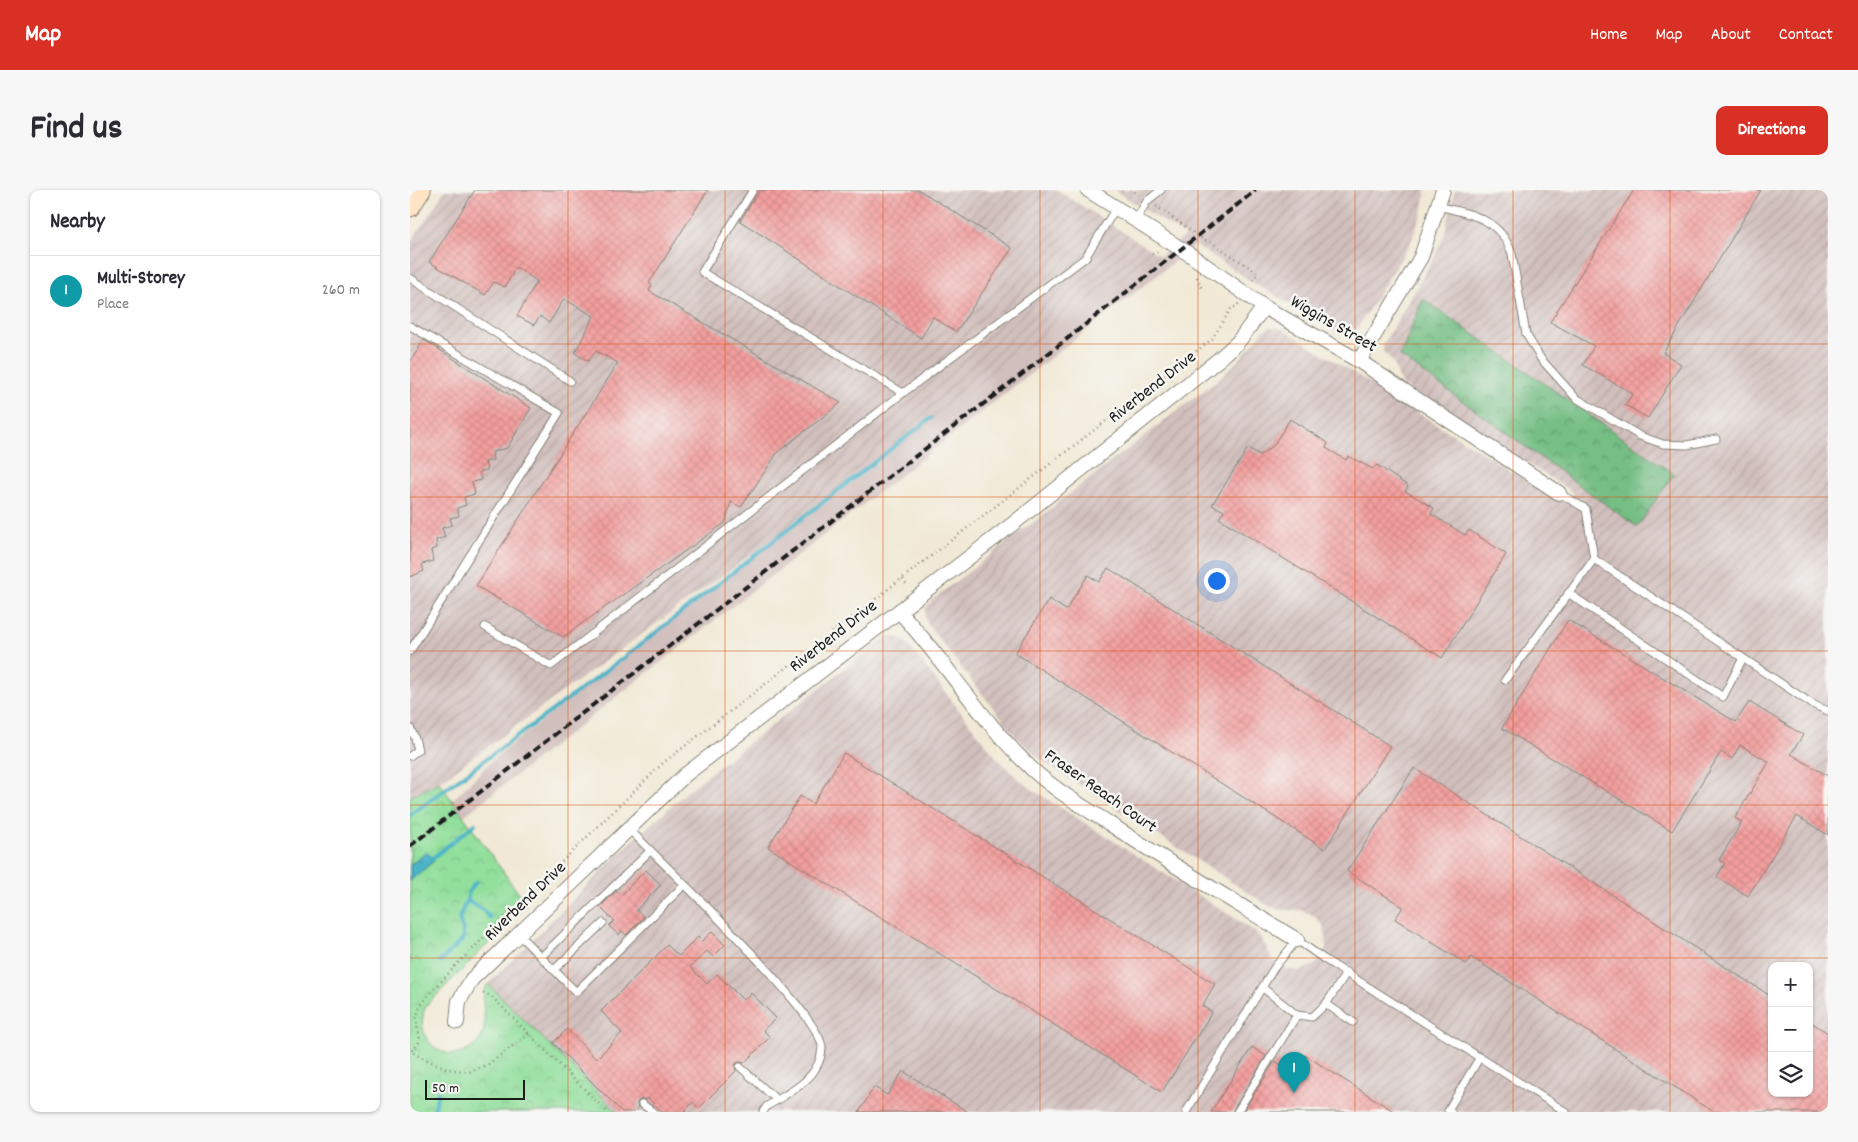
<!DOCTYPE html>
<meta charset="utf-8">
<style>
:root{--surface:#fff;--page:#f7f7f7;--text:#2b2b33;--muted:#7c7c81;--line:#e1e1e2;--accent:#d93025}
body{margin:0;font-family:Dekko,sans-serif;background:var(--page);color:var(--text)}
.controls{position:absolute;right:15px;bottom:15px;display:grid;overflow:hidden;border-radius:10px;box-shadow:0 1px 4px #0004}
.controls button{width:45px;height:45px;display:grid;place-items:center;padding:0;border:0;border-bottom:1px solid var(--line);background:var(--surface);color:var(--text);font:25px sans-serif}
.scale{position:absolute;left:15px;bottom:12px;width:100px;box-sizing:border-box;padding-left:5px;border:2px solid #1c1c1c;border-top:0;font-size:14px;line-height:18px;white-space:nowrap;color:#1c1c1c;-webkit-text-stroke:4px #f6f6f2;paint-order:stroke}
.you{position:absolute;left:806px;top:390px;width:18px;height:18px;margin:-12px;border:4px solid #fff;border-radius:50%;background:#1a73e8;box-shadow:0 0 0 8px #1a73e833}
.badge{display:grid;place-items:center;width:32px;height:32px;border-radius:50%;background:var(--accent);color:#fff;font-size:16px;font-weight:700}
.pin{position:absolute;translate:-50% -41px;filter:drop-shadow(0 1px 2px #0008)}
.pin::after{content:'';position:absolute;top:26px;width:18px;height:15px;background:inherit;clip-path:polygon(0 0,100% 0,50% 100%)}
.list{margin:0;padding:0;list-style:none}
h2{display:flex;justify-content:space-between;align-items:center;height:65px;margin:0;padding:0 20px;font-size:21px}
h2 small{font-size:16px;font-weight:400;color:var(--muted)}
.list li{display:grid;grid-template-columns:32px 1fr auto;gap:15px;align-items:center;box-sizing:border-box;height:70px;padding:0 20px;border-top:1px solid var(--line)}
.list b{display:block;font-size:19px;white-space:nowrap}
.list p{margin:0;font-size:16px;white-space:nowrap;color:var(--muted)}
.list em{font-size:16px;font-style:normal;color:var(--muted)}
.icon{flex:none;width:28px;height:28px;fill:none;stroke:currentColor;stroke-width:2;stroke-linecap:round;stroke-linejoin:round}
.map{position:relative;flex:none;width:1418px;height:922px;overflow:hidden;border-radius:10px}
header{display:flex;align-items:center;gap:30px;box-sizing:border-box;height:70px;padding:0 25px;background:var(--accent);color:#fff}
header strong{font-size:24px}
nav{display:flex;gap:28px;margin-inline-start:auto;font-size:18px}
.intro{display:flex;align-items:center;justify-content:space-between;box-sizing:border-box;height:120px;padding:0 30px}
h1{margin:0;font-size:35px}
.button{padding:12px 22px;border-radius:10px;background:var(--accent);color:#fff;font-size:18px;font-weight:700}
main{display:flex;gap:30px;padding:0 30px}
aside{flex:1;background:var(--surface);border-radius:10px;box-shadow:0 1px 4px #0004}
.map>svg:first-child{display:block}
</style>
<header>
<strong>Map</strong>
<nav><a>Home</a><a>Map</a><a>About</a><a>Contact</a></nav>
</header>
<div class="intro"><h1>Find us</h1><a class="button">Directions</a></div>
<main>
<aside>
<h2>Nearby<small></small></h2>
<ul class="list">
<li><span class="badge" style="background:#0f9aa8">1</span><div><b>Multi-Storey</b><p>Place</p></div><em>260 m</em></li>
</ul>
</aside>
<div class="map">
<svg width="1418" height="922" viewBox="0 0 1418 922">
<defs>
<pattern id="industrial-furrows" width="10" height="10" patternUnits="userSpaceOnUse" patternTransform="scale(1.25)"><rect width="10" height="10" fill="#d1bfbd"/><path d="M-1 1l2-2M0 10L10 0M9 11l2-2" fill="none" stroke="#b3a4a2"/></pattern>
<pattern id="forest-crowns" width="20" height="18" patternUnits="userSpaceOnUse" patternTransform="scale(1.25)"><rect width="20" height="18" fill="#75be84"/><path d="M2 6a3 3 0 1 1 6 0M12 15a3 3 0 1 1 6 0" fill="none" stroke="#5f9a6b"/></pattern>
<pattern id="park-crowns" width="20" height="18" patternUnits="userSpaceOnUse" patternTransform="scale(1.25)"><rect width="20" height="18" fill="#92df9c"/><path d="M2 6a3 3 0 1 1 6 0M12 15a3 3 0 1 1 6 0" fill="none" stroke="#7dbf86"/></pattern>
<pattern id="water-ripples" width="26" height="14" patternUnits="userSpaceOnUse" patternTransform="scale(1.25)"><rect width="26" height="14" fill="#4bb4c9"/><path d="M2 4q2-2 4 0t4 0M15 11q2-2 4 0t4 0" fill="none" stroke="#3e92a2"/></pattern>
<pattern id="building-cross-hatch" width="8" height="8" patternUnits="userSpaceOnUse" patternTransform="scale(1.25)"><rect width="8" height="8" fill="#f39f9e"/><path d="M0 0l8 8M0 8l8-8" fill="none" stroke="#d08888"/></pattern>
</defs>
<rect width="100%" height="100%" fill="#f6f6f2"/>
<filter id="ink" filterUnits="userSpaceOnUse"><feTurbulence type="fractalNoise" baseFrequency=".02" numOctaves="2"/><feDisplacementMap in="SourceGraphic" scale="10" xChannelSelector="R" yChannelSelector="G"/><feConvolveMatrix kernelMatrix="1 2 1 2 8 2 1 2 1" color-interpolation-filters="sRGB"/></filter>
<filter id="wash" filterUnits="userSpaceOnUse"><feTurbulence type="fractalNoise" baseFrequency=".0096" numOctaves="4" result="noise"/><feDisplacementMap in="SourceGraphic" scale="20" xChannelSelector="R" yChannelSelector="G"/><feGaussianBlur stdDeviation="1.12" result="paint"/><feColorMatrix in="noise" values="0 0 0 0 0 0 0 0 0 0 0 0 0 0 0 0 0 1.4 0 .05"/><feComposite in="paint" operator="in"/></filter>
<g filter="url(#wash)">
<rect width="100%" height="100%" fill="#f1e9d5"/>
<!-- industrial -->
<g fill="url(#industrial-furrows)" fill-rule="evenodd">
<polygon points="35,0 647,0 750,66 29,592 0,607 0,54"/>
<polygon points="704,0 833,0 776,46"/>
<polygon points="856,0 1016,0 1012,23 1000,54 946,140 935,144 927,142 841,91 785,55"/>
<path d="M 1045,0 L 1418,0 L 1418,922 L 207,922 L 78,794 L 214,659 L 280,599 L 471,450 L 480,446 L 490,448 L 495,451 L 586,567 L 607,588 L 623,600 L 843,740 L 852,749 L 862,769 L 871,777 L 878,780 L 891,781 L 906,774 L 913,765 L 916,759 L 916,745 L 913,735 L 903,725 L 891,720 L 870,720 L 859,716 L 634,572 L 622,562 L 607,548 L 518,435 L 515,427 L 516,418 L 522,410 L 806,191 L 828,171 L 853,141 L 860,137 L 873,139 L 1155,314 L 1163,302 L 991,194 L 983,172 L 973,161 L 973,155 L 1024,68 L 1035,43 ZM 1362,776 L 1399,776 L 1399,903 L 1362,903 Z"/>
</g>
<!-- railway -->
<polygon fill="#d1bfbd" points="833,0 856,0 0,668 21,631 89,564 678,111 750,66"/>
<!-- forest -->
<polygon fill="url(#forest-crowns)" stroke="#486d50" points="1013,109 1264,284 1227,337 990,166"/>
<!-- park -->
<path fill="url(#park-crowns)" stroke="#577e5c" d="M 29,592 L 117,715 L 16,816 C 0,851 41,881 67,853 C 84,835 65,812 78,794 L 207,922 L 0,922 L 0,607 Z"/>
<!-- water -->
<polygon fill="url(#water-ripples)" stroke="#346872" points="17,662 25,670 0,691 0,675"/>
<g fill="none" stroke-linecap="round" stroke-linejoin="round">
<!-- stream -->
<g stroke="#4bb4c9" stroke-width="4">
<polyline points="0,625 208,472 521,228"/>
<polyline points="20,670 65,634"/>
<polyline points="57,710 73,720 80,728"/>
<polyline points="30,772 53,749 53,741 49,728 57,710 59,701 66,692"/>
<polyline points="24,922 28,902"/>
</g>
</g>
<g id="blocks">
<!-- building -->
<g fill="url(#building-cross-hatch)">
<polygon points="65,0 298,0 239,93 242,95 239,101 431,213 368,262 331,317 321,312 315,333 153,447 66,396 208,173 186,161 178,171 165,163 184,126 154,109 139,133 130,126 124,135 107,126 127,91 106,77 95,97 84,92 75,105 19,72"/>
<polygon points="350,0 509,0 602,58 546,142 523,127 511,148 330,31"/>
<polygon points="1224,0 1351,0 1253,163 1271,174 1238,228 1215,215 1223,204 1173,175 1184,156 1140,132"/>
<polygon points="14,150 121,218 97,258 82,262 83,270 75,272 77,280 69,282 71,290 62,292 65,304 54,307 56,315 47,318 49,326 40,328 42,335 32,338 35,347 26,350 27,358 21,360 23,371 12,374 14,381 0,387 0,172"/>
<polygon points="880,229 918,253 916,258 936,270 938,266 963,279 967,275 998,296 995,301 1024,318 1021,324 1055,345 1059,340 1096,364 1032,468 809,328 814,321 802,315 838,258 850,265 863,256"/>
<polygon points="698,378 980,556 915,659 605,463 639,409 656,420 678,385 689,392"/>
<polygon points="1158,430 1326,532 1339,512 1393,545 1381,564 1418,586 1418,645 1387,626 1338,706 1307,687 1315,673 1309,670 1332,632 1325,628 1359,572 1330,555 1322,569 1311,562 1262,641 1092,538"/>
<polygon points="434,563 805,794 792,816 802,822 752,902 358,657 390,606 403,614"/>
<polygon points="1004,578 1362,807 1362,903 1399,903 1399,831 1418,843 1418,922 1304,922 1061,767 1056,774 985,729 993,717 937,681"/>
<polygon points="236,680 251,695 226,720 234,727 216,745 212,741 209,745 199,736 204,731 190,717 206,701 211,705"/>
<polygon points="302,742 315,755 303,767 297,761 280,777 297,794 307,784 333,810 341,803 366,828 353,840 360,847 334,873 331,872 326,873 325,876 326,881 289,918 283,912 274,922 252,922 238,908 236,910 232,909 228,911 227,914 228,918 224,922 212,922 143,853 157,839 186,869 212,843 191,821 257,755 269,766 288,747 292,751"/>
<polygon points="842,857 856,866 822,922 801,922"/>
<polygon points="895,865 985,922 833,922 865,871 884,883"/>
<polygon points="493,881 558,922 449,922 464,897 477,905"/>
</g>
</g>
</g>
<g filter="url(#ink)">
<use href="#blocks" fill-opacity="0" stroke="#868278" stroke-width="1"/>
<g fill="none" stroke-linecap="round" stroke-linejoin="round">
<defs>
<g id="lane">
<polyline points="343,0 292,82 493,203 675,68 706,18"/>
<path d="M 1028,16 C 1061,24 1090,28 1102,64 L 1116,144 L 1131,169 L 1166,208 L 1230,246 L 1253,254 L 1277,255 L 1306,249"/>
<polyline points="726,30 737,11 751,0"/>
<polyline points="0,88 160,191"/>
<polyline points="0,136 149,223 0,461"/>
<polyline points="1184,369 1402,514 1418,521"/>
<polyline points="1158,403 1313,507 1333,468"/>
<polyline points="75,437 141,476 493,203"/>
<polyline points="1095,490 1184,369 1176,319 1149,303"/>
<polyline points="0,538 5,548 8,560 0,566"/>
<path d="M 219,639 C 250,671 413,825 412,858 C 410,889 380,902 357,916 L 353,922"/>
<polyline points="109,745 166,802 274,695"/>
<polyline points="131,767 240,661"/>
<polyline points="144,780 193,733"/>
<polyline points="853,798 887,825 902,827 916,814 937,782"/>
<polyline points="916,814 943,832"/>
<polyline points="330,877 367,910"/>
<polyline points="232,914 243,922"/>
<polyline points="776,922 864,778 887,750 914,769 1156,922"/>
<polyline points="827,922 887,825"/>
<polyline points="1041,922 1038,920 1070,867"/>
</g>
<g id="street">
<polyline points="678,0 779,64 854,117 949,171 1149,303"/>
<polyline points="949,171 1011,67 1033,0"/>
<path d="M 489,421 C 536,472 572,532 623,580 C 646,601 674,617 700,634 C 762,675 825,712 887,750"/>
<polyline points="47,832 49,811 62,789 275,585 604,333 808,170 828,152 854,117"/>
</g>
<polyline id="secondary" points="0,17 11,0"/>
</defs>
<!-- lane casing -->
<use href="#lane" stroke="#868278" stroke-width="9"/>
<!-- street casing -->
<use href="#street" stroke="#868278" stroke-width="16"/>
<!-- secondary casing -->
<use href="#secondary" stroke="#868278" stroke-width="21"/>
<!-- path -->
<g stroke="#868278" stroke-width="2.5" stroke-dasharray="1 4" stroke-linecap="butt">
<polyline points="720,0 729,5"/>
<polyline points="746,16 794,50 804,54 848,83 840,93"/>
<polyline points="742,64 747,62 751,64"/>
<polyline points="787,87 792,99"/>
<polyline points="493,389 497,396"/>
<polyline points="455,418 459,424"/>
<polyline points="73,803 81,806 197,922"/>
<path d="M 119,844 L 77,875 L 59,882 L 38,879 L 10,867 L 1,861 C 19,848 2,840 8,822 C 13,807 35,789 45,776 L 253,573 L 802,149 L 822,117 L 826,117 L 829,113"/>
</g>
<!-- lane -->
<use href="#lane" stroke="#fff" stroke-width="7"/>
<!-- street -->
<use href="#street" stroke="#fff" stroke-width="14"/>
<!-- secondary -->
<use href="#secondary" stroke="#ffe4c6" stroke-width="19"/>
<!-- rail -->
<polyline stroke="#1c1c1c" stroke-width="4" stroke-dasharray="8 4" stroke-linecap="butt" points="0,656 620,178 846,0"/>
</g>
</g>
<!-- grid -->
<path fill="none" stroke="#de560d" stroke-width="1" stroke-opacity="0.55" d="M 158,0 L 158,922M 315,0 L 315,922M 473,0 L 473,922M 630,0 L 630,922M 788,0 L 788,922M 945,0 L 945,922M 1103,0 L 1103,922M 1260,0 L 1260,922M 0,154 L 1418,154M 0,307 L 1418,307M 0,461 L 1418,461M 0,615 L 1418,615M 0,768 L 1418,768"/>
<g text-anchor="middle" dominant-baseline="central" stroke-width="5" stroke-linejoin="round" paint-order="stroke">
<!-- street labels -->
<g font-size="18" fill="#1c1c1c" stroke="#f6f6f2">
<text transform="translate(923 135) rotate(30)">Wiggins Street</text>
<text transform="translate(743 198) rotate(-38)">Riverbend Drive</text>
<text transform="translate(424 447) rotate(-38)">Riverbend Drive</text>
<text transform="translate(690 602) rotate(35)">Fraser Reach Court</text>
<text transform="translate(116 712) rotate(-44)">Riverbend Drive</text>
</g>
</g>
</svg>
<div class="controls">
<button>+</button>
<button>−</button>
<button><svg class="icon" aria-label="layers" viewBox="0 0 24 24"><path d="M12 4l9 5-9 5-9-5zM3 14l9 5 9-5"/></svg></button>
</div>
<div class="scale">50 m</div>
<div class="you"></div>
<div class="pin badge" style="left:884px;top:903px;background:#0f9aa8">1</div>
</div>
</main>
